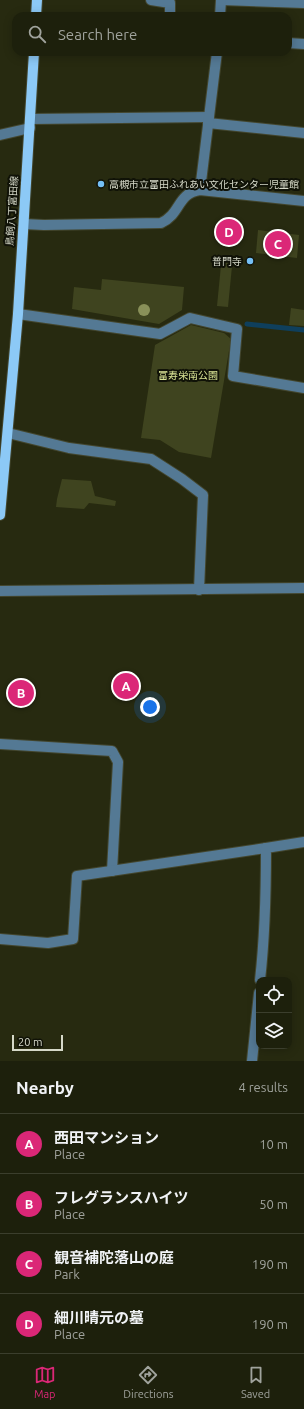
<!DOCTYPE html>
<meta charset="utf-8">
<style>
:root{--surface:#1d200c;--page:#252815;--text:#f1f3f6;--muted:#a0a39d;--line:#3b3e2d;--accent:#db2777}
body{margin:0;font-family:Ubuntu,"Noto Sans JP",sans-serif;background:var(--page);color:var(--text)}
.controls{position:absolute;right:12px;bottom:12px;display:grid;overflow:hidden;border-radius:8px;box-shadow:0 2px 10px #0003}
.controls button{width:36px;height:36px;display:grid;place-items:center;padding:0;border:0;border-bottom:1px solid var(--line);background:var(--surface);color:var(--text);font:20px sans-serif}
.scale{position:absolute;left:12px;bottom:10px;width:51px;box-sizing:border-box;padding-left:4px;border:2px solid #d6d9c9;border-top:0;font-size:11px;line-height:14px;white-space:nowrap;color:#d6d9c9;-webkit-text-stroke:3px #101207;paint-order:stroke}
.you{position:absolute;left:150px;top:707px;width:14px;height:14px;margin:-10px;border:3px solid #fff;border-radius:50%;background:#1a73e8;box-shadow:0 0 0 6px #1a73e833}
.badge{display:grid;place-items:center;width:26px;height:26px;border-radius:50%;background:var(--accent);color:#fff;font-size:13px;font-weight:700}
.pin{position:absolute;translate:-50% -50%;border:2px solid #fff;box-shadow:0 1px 4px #0006}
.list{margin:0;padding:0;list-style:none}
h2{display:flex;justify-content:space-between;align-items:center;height:52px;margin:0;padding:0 16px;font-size:17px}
h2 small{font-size:13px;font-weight:400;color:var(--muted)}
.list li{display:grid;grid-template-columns:26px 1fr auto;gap:12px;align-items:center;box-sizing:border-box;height:60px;padding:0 16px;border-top:1px solid var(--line)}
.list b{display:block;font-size:15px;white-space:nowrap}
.list p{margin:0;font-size:13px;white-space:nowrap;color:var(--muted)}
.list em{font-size:13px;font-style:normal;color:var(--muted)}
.icon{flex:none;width:22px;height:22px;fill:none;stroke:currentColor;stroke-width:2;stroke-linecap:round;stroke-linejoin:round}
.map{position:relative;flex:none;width:304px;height:1061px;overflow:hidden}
.search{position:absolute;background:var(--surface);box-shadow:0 2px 10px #0003;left:12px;right:12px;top:12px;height:44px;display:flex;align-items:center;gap:10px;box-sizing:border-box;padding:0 14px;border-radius:12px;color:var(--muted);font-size:15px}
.sheet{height:292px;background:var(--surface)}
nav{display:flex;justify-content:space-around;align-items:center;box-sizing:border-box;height:56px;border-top:1px solid var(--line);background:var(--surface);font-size:11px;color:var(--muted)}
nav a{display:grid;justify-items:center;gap:2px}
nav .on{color:var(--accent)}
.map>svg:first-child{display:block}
</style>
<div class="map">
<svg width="304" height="1061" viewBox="0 0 304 1061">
<rect width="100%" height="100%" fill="#272a10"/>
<!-- green -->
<g fill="#3f441f">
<polygon points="258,230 299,235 297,258 256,253"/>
<polygon points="222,255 233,256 228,307 217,306"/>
<polygon points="102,279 184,287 182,310 159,324 72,309 74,287 101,290"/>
<polygon points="291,308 304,310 304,326 289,325"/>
<polygon points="191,325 224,333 231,339 211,458 179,452 160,440 141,438 155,345"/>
<polygon points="62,479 91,481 95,496 116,501 115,506 89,503 84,509 56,507 57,499"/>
</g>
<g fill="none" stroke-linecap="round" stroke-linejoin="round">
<!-- stream -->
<polyline stroke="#0f3f5c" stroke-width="5" points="247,324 304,330"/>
<defs>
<g id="minor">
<polyline points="151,0 170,3 170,16"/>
<polyline points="221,0 304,3"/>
<polyline points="220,16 221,0"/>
<polyline points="288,43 304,44"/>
<polyline points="30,119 209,117"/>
<polyline points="208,123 304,133"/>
<polyline points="0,135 30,128"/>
<polyline points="200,190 217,52"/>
<path d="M 24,224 L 44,225 L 161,223 C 182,213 176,194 200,190 L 304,201"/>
<polyline points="18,314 160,334 190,318 237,329 233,376 304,388"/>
<polyline points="8,433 69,448 151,459 182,479 203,495 199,590"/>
<polyline points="0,591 304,588"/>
<polyline points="0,744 112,751 118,762 112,871"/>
<polyline points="0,939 48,943 73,939 77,876 266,848"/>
<path d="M 260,980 C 265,936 266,892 266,848 L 304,842"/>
<polyline points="252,1061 259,993"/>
</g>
<g id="major">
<polyline points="36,16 37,0"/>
<polyline points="0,515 18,314 34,52"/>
</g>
</defs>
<!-- minor casing -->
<use href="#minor" stroke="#43462e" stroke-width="12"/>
<!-- major casing -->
<use href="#major" stroke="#43462e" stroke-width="12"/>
<!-- minor -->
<use href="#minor" stroke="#547994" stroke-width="10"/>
<!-- major -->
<use href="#major" stroke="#8cc9f6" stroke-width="10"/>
</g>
<!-- trees -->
<circle fill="#899059" cx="144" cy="310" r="6"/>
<!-- markers -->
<g fill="#75c0f6" stroke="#101207" stroke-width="1.5">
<circle cx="101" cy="184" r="4"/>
<circle cx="250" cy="261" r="4"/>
</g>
<g text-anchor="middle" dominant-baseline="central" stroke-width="4" stroke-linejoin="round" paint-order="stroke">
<!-- poi labels -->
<g font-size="10" fill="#d6d9c9" stroke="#101207" text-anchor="start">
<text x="109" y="184">高槻市立富田ふれあい文化センター児童館</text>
<text x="242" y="261" text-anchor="end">普門寺</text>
</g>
<!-- street labels -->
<g font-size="10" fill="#d6d9c9" stroke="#101207">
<text transform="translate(12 211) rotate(-86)">鳥飼八丁富田線</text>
</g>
<!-- park labels -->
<g font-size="10" fill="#dae495" stroke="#101207">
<text x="188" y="375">富寿栄南公園</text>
</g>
</g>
</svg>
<div class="controls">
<button><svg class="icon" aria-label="locate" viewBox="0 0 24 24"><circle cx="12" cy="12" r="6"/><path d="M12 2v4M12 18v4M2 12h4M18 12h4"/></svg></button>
<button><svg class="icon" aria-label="layers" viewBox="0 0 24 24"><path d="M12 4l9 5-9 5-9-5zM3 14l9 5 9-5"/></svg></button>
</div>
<div class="scale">20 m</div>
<div class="you"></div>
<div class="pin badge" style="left:126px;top:686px">A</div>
<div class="pin badge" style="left:21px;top:693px">B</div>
<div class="pin badge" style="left:278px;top:244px">C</div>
<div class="pin badge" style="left:229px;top:232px">D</div>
<div class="search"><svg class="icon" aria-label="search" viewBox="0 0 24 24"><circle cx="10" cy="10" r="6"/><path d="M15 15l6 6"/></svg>Search here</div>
</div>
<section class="sheet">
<h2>Nearby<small>4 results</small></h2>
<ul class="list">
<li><span class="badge">A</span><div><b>西田マンション</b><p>Place</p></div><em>10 m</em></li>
<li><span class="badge">B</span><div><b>フレグランスハイツ</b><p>Place</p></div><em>50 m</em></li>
<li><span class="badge">C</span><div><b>観音補陀落山の庭</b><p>Park</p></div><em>190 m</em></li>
<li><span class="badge">D</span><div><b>細川晴元の墓</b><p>Place</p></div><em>190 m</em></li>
</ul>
</section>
<nav>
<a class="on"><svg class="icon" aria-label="map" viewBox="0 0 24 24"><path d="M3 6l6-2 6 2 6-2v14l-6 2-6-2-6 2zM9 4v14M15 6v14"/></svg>Map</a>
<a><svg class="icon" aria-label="directions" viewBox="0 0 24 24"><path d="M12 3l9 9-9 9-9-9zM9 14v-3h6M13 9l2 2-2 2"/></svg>Directions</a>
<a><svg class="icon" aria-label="saved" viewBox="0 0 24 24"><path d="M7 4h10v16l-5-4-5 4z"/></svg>Saved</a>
</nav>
